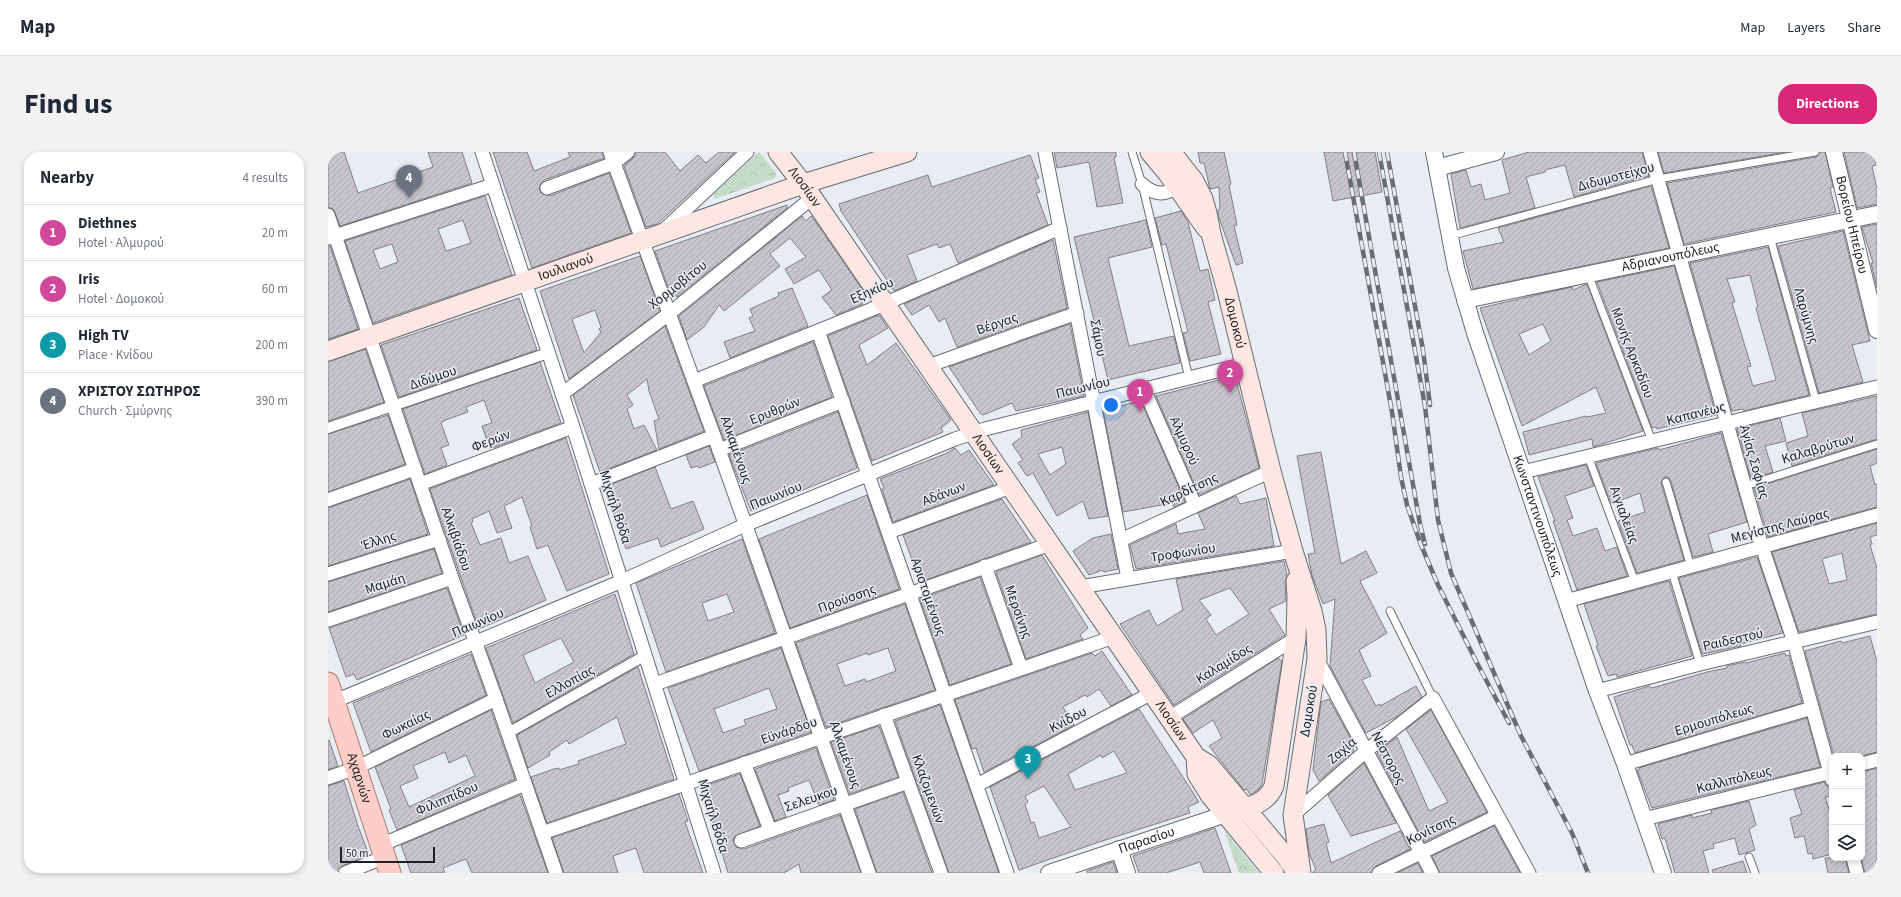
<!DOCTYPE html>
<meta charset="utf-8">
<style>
:root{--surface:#fff;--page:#f2f2f3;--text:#1f2937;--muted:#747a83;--line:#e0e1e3;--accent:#db2777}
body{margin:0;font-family:"Source Sans 3",sans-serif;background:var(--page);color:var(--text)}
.controls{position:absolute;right:12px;bottom:12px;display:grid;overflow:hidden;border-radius:8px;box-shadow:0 2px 6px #0003}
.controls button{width:36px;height:36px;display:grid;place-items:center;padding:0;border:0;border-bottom:1px solid var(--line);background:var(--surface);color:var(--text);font:20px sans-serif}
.scale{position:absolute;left:12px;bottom:10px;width:95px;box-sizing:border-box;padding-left:4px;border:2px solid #1d1f21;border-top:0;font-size:11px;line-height:14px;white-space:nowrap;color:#1d1f21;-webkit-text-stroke:3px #e7edf3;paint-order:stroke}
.you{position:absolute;left:783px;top:253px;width:14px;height:14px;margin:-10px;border:3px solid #fff;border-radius:50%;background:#1a73e8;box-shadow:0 0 0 6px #1a73e833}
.badge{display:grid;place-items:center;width:26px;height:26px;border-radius:50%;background:var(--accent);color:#fff;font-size:13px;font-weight:700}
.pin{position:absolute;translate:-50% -33px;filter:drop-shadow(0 1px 2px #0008)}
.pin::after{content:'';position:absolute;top:21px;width:14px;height:12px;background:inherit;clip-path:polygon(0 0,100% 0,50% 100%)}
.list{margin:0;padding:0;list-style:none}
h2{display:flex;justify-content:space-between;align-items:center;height:52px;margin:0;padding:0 16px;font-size:17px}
h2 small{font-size:13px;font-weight:400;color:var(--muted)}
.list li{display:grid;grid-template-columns:26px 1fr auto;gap:12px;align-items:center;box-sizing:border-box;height:56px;padding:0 16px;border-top:1px solid var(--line)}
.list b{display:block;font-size:15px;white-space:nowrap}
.list p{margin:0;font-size:13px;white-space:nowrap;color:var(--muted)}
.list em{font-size:13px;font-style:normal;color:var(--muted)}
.icon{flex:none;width:22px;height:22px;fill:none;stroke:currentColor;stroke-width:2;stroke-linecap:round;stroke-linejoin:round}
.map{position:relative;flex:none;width:1549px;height:721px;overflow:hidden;border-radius:16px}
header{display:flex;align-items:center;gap:24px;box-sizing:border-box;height:56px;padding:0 20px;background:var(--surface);border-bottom:1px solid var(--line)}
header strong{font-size:19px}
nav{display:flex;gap:22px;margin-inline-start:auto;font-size:14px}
.intro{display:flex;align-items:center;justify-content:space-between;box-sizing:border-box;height:96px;padding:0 24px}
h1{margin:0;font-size:28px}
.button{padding:10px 18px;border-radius:16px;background:var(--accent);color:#fff;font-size:14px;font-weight:700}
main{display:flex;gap:24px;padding:0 24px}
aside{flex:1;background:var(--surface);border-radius:16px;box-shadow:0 2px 6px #0003}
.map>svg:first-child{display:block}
</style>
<header>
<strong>Map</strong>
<nav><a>Map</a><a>Layers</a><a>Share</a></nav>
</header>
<div class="intro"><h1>Find us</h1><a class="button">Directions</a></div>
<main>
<aside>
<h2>Nearby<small>4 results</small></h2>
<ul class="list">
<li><span class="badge" style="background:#d1479c">1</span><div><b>Diethnes</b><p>Hotel · Αλμυρού</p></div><em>20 m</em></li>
<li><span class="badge" style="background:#d1479c">2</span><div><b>Iris</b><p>Hotel · Δομοκού</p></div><em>60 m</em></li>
<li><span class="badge" style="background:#0f9aa8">3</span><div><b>High TV</b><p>Place · Κνίδου</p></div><em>200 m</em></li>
<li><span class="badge" style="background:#6b7280">4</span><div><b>ΧΡΙΣΤΟΥ ΣΩΤΗΡΟΣ</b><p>Church · Σμύρνης</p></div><em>390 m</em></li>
</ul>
</aside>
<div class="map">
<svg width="1549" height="721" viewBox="0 0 1549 721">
<defs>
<pattern id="park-crowns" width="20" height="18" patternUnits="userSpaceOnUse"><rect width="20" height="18" fill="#c5dcc9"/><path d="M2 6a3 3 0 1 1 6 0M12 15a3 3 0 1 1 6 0" fill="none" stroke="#a9bcac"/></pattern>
<pattern id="building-hatch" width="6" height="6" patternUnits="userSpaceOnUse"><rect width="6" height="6" fill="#c8c5cc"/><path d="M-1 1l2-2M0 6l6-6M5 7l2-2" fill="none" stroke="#aba9af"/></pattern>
</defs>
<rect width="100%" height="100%" fill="#e7edf3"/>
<!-- park -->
<g fill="url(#park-crowns)">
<polygon points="431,0 448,21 447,26 387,47 385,43"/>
<polygon points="896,678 901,684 931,721 911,721"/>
</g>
<!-- building -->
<g fill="url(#building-hatch)" stroke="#827f86" fill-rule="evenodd">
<polygon points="0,0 16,0 30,41 105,15 100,0 134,0 144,31 12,74 7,60 5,57 0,55"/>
<polygon points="165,0 199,0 206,19 242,5 240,0 274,0 276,6 216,28 213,31 211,38 214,42 222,44 281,21 303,81 204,116"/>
<polygon points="308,0 337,0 352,19 370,3 378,11 391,0 407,0 329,72 318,75 296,14 305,6"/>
<polygon points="726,0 788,0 788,5 786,5 795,51 769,55 761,10 729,16"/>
<polygon points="870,0 896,0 903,32 901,33 909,73 906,74 915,111 908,113 890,63 890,58 892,57 891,35 882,37 876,11 872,11"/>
<polygon points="996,0 1047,0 1054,40 1005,49"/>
<polygon points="1201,0 1314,0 1321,24 1246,45 1237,13 1217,18 1217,20 1198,25 1207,56 1132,76 1123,22 1138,18 1143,35 1153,32 1157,48 1182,41 1174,8"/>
<polygon points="1330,0 1458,0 1336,21"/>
<polygon points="1492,0 1497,0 1505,35 1502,36 1508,60 1356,92 1339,31 1488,5"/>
<polygon points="1516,0 1545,0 1548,13 1544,14 1549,37 1549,52 1529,56"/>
<polygon points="702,3 711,26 707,27 712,40 708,41 720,73 630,111 622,92 611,96 609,92 579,103 589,129 566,139 513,59 511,52 600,23 604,35"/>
<polygon points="1323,34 1341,96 1145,137 1135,99 1176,90 1170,76"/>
<path d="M 157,44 L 184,123 L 45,171 L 17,89 ZM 135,68 L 143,91 L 118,99 L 110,77 ZM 64,92 L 70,110 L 52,117 L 45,98 Z"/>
<polygon points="459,53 459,56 349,145 341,138 327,99"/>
<polygon points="853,59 860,70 872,119 880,117 887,148 880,150 893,202 867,208 862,209 855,181 860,180 838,92 834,93 827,66"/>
<polygon points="474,64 478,69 483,64 492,76 536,140 529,145 535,152 508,163 494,145 504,138 491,118 466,132 457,117 478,105 462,86 442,102 452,114 396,159 391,153 376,175 359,188 351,164"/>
<polygon points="818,68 824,95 780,106 801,194 846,184 852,211 780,228 746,85"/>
<polygon points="1549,72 1549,136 1543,111 1545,111 1534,75"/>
<polygon points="1515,79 1542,189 1524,193 1535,230 1491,241 1450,94"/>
<polygon points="725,88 739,156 629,195 617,166 611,170 601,153 584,163 576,152"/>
<polygon points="0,94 2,94 30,177 0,187"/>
<path d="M 1440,95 L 1481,243 L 1416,259 L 1415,257 L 1404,259 L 1362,111 ZM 1422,123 L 1430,155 L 1428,156 L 1448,228 L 1425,234 L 1419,215 L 1423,214 L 1404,151 L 1407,150 L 1399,127 Z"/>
<path d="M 312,104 L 332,159 L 241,227 L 212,139 ZM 267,158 L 273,175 L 271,177 L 273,180 L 256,201 L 244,167 Z"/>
<polygon points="1346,114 1388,263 1329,277 1328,275 1324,276 1269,130"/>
<path d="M 1259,132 L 1315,279 L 1265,295 L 1264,287 L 1201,303 L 1195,280 L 1258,264 L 1259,265 L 1278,261 L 1268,235 L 1194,274 L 1152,156 L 1244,135 L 1245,138 ZM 1215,172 L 1223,189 L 1201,203 L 1191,182 Z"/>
<polygon points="464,136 480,174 402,206 396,190 427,179 421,166 425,164 422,157 451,144 450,141"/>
<polygon points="191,146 209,198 71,245 53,193"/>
<polygon points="551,163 560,176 531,193 539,213 568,191 623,268 613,276 615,280 544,309 500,184"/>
<polygon points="742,172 756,244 688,259 684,251 655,263 652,261 621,215"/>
<polygon points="337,174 376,279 331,297 326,269 331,267 321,239 319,227 299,243 305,253 299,257 306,277 316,273 329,298 272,320 245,243"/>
<polygon points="485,190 504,245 396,288 376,234"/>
<polygon points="37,197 56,250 0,269 0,210"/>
<polygon points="212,210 233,271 162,297 154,274 164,271 156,248 138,255 140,260 115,269 115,270 113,271 121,293 113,296 119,313 97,322 75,257"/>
<polygon points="907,224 931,316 871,343 828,244"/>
<polygon points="1549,244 1549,287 1464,314 1458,291 1480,284 1474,261"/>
<polygon points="813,249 857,350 846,355 845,351 795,360 775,258"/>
<polygon points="510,260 529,316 423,359 401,303"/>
<path d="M 760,260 L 780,364 L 761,367 L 755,349 L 729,364 L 705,321 L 699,324 L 690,311 L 695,308 L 684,292 L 694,285 L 693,278 ZM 734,295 L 738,312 L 722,323 L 710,302 Z"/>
<polygon points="60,263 77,312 0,340 0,282"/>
<polygon points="1452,266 1458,289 1437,294 1445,320 1423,327 1409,277"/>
<polygon points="1393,281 1419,370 1380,382 1385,400 1365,405 1343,329 1340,325 1336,325 1333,331 1356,408 1309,421 1290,369 1317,360 1312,341 1283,352 1268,311 1330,296 1331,298"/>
<polygon points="238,286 281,422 239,439 220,393 209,397 202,375 204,374 194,345 176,354 184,376 169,381 161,359 144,367 145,370 143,371 152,393 173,386 181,411 200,404 218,448 151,477 102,337"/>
<polygon points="381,294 387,310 371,316 369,314 363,316 358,303"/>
<polygon points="627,296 633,303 641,298 666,333 565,370 554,337 556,336 552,327 617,302"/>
<polygon points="1549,297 1549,311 1542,314 1547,333 1549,332 1549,355 1440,385 1426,336"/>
<polygon points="993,300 1013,412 1038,399 1049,421 1032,429 1059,481 1031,498 1043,524 1034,528 1048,554 1052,552 1052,554 1088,534 1094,545 1070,564 1038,581 1002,514 1007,447 995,452 984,423 980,402 987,401 969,304"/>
<polygon points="1258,313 1266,334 1237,344 1245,366 1239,368 1245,384 1269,376 1277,399 1289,395 1299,424 1249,438 1225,369 1227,369 1210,325"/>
<polygon points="327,315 343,357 365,349 376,377 333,395 330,386 298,397 276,335"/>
<polygon points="82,327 100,382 0,414 0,356"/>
<polygon points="539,343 571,437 462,476 431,387"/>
<polygon points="908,344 912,352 938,346 946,394 808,417 802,393 848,372 850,382 877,377 870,361"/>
<polygon points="674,347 703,390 592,430 575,383"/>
<path d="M 1549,371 L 1549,383 L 1542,385 L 1544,392 L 1542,393 L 1549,416 L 1549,462 L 1471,480 L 1444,400 ZM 1514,401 L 1519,428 L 1501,432 L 1494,407 Z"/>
<polygon points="783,382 790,417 776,420 775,418 761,423 745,399 765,386"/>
<path d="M 414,387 L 447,481 L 338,520 L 308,431 ZM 399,442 L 406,460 L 380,469 L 374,451 Z"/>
<polygon points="106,397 114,421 0,460 0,430"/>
<polygon points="714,403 760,476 752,483 755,487 698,507 668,420"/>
<polygon points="1429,405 1455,481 1412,492 1413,494 1374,502 1351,426"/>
<path d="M 956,409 L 959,423 L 957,430 L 958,449 L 941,457 L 957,483 L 846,553 L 792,472 L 821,458 L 829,474 L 855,458 L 848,427 ZM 902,436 L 921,462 L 888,483 L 878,467 L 883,463 L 871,448 Z"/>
<polygon points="652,425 683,512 622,533 592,447"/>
<polygon points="1341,429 1364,504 1289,525 1288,522 1280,524 1268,494 1270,493 1256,452"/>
<polygon points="119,436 136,483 29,528 26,522 18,525 1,476"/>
<path d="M 287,442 L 306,502 L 185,571 L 158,496 ZM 233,486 L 246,510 L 207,531 L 195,503 Z"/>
<path d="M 577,452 L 607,538 L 498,575 L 468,491 ZM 560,496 L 568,519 L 538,530 L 537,527 L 517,534 L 509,512 L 539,501 L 540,503 Z"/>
<polygon points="1542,484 1549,510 1549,600 1533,604 1506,604 1477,499 1513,489 1514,491"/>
<path d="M 453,496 L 483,580 L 371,619 L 340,536 ZM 441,536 L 449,557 L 416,568 L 418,573 L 395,581 L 386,557 Z"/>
<polygon points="774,499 804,543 783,554 771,537 759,545 757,543 735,555 746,573 656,620 648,596 644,597 627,548 764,501 767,504"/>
<polygon points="1457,501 1458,504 1461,503 1474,551 1307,601 1304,593 1302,593 1286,545 1321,534 1324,536 1379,520 1399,516 1399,514 1417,510 1418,511"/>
<polygon points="143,502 158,543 43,600 25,551"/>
<polygon points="950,506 954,509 934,632 930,638 922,643 919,637 916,638 881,594 894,586 885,568 865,581 855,567"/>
<polygon points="310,515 346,627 219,671 203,625 226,617 231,616 231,618 251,612 250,609 298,592 289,565 241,592 239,588 221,600 222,603 200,616 189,583"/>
<polygon points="1001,547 1024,589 1022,590 1026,599 991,629 985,618 993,550"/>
<polygon points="612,553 671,721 621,721 567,569"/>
<path d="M 811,557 L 871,650 L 860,655 L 862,661 L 771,690 L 691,718 L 662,635 ZM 786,599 L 799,621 L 747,638 L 740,622 L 773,603 L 774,606 ZM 716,634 L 743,675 L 711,686 L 706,670 L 703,671 L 697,652 L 700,650 L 697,644 Z"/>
<path d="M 163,558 L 187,627 L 69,678 L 61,658 L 63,657 L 47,615 ZM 117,600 L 121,611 L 138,603 L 147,624 L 81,655 L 72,634 L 90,626 L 85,614 Z"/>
<polygon points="1103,558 1159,660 1096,690 1049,601 1069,585 1101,659 1120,650 1078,577"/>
<polygon points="1479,566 1492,615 1324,656 1309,618 1312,618 1311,616"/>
<polygon points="551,574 570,625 522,642 503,590"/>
<polygon points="1,588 10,614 0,618 0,589"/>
<polygon points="488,596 506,648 491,653 481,628 460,636 461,639 450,643 458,665 447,669 427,617"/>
<polygon points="1036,611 1068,671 1023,684 1000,643"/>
<polygon points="1549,616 1549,721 1537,721 1533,706 1534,620"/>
<polygon points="412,622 432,674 407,684 405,688 408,695 416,697 512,663 533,721 473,721 471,712 456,721 400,721 384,667 373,635"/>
<polygon points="16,629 30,674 41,703 14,714 9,721 0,721 0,634"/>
<polygon points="1496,630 1499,634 1504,636 1504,644 1497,645 1504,667 1504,702 1485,707 1484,701 1480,702 1476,684 1467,686 1462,666 1474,662 1466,638"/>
<polygon points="575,640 604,721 549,721 527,657"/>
<polygon points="351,642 360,669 357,670 375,721 316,721 308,696 285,704 290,721 236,721 224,686"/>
<polygon points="192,643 220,721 144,721 138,707 115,716 117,721 83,721 73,693"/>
<polygon points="1421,649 1428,673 1421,677 1427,698 1411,703 1407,686 1385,692 1386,696 1375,699 1381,721 1347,721 1337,686 1334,687 1330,672 1364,663 1364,666 1384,661 1383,658"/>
<polygon points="996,672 1001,690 998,691 1003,711 1072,679 1082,697 1048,714 1043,721 984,721 988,718 981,701 978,677"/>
<polygon points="1166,674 1192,721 1112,721 1104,704"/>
<polygon points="887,676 903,721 876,721 872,710 838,721 811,721 805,704"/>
<polygon points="1497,706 1517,706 1521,721 1500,721"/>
<polygon points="1415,709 1419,721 1385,721 1384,718"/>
<polygon points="785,710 789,721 759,721 759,719"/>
<polygon points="1090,711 1095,721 1069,721"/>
</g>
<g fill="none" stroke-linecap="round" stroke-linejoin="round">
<defs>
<g id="service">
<polyline points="804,0 814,32 861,226"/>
<polyline points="1122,84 1330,27 1487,0"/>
<polyline points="1442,85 1488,249"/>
<polyline points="1260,122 1324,289"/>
<polyline points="1260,304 1307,430"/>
<polyline points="1338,330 1363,415"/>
<polyline points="1417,334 1549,292"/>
<polyline points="1344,420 1372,512"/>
<polyline points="1062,459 1105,546"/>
<polyline points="1421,705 1427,721"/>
</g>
<g id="pedestrian">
<polyline points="0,276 220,201"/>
<polyline points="180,581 318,503"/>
</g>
<g id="minor">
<polyline points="154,0 245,275 386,721"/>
<polyline points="282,0 386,284 541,721"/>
<polyline points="717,0 800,426"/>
<polyline points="1322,0 1434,395 1466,490 1504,628"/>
<path d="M 814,32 C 824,42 838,45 848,34"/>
<polyline points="219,36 286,11 300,0"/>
<polyline points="0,63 124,426 168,547 228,721"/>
<polyline points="336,78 419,0"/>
<polyline points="0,86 165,33"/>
<polyline points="490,179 679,721"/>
<polyline points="600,214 749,161"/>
<polyline points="366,229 542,158 732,76"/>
<polyline points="816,237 867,353"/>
<polyline points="234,242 342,161 484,46"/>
<polyline points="391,298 515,249"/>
<polyline points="1195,320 1549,235"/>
<polyline points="92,332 245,275"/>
<polyline points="263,332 386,284"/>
<polyline points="0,348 87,317"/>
<polyline points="561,380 683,335"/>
<polyline points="793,388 943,319"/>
<polyline points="657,414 693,516"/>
<polyline points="0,422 111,387"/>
<polyline points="752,435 965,399"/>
<polyline points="1238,449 1549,363"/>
<polyline points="0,468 124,426"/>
<polyline points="989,507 1104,721"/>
<polyline points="327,532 722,392"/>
<polyline points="1269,539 1372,512 1549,470"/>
<polyline points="0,552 294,429 417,373 627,287 657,277 917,212"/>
<polyline points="556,563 613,721"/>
<polyline points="841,566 968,486"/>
<polyline points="416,611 442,678"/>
<polyline points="1297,612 1484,556"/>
<polyline points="1534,612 1549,608"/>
<polyline points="0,626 28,616 168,547"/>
<polyline points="649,633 824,541"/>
<polyline points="965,663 1038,599 1105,546 1201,721"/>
<polyline points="1316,667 1504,620"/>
<polyline points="214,681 786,485"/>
<polyline points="413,689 580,630"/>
<polyline points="53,693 197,632"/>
<polyline points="1525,706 1529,721"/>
<polyline points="17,721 57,705"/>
<polyline points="1051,721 1169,664"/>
</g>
<g id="tertiary">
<path id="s1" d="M 1106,0 L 1128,116 L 1147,181 L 1269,539 L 1297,612 L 1335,721"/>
<path id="s2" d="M 1506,0 L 1549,178"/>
<polyline points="1109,16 1168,0"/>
<path id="s3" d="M 1137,148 L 1549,62"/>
<polyline points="791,697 799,721"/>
<path id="s4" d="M 721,721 L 898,662"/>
</g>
<g id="secondary">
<path id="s5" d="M 450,0 L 475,32 L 868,605 L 881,613 L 959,706 L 969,721"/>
<polyline points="822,0 841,23 878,76"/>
<path id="s6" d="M 843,0 L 866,29 L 875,47 L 879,61 L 883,82 L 899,139 L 943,319 L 965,399 L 984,459 L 988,478 L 989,507 L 965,663 L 973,721"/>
<path id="s7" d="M 0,199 L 475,32 L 579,0"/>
<polyline points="868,605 869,622 882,643 946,721"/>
<path d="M 898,662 C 916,656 938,654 946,634 L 968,486 L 969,445 L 968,429"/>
</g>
<g id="primary">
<path id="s8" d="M 0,531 L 62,721"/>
</g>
</defs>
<!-- service casing -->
<use href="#service" stroke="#676d71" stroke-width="9"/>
<!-- pedestrian casing -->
<use href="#pedestrian" stroke="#676d71" stroke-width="12"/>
<!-- minor casing -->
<use href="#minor" stroke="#676d71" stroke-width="15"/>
<!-- tertiary casing -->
<use href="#tertiary" stroke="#676d71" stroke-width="18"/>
<!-- secondary casing -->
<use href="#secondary" stroke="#676d71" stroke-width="21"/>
<!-- primary casing -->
<use href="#primary" stroke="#ad7b74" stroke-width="23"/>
<!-- service -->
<use href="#service" stroke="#fff" stroke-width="7"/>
<!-- pedestrian -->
<use href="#pedestrian" stroke="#fff" stroke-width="10"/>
<!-- minor -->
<use href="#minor" stroke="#fff" stroke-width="13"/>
<!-- tertiary -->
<use href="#tertiary" stroke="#fff" stroke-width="16"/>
<!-- secondary -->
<use href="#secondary" stroke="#fee6e3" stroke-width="19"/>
<!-- primary -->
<use href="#primary" stroke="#fccec7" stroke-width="21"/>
<defs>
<g id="rail">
<polyline points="1017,0 1064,260 1073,325 1079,353 1093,393 1110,433 1149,511 1181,571"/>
<polyline points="1026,0 1092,372 1097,392"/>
<polyline points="1051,0 1097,254 1110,368 1123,421 1193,584 1244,681 1260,721"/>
<polyline points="1059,0 1095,198 1102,253"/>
</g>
</defs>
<!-- rail casing -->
<use href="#rail" stroke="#696c70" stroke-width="4.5"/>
<!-- rail -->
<use href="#rail" stroke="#e7edf3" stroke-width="3" stroke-dasharray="9" stroke-linecap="butt"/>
</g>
<g text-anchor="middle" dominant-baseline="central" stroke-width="3" stroke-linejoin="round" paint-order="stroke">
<!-- street labels -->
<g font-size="14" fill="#1d1f21" stroke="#e7edf3">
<text transform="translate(1288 25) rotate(-15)">Διδυμοτείχου</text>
<text stroke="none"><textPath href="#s5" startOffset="44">Λιοσίων</textPath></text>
<text stroke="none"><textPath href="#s2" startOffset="75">Βορείου Ηπείρου</textPath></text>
<text stroke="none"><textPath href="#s3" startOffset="210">Αδριανουπόλεως</textPath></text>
<text stroke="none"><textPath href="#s7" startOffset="252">Ιουλιανού</textPath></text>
<text transform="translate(350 133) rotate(-38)">Χορμοβίτου</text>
<text transform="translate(544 139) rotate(-24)">Εξηκίου</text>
<text transform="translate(1478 164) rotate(74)">Λαρύμνης</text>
<text stroke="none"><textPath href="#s6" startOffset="185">Δομοκού</textPath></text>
<text transform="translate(669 172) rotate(-19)">Βέργας</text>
<text transform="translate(770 186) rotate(79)">Σάμου</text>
<text transform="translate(1304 201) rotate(69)">Μονής Αρκαδίου</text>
<text transform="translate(105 226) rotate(-19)">Διδύμου</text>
<text transform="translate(755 236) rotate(-14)">Παιωνίου</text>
<text transform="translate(447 259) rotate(-22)">Ερυθρών</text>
<text transform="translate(1368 262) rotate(-14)">Καπανέως</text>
<text transform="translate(163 289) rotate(-21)">Φερών</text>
<text transform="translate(856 289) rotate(66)">Αλμυρού</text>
<text transform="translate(1490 297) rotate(-17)">Καλαβρύτων</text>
<text transform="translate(408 298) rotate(71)">Αλκαμένους</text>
<text stroke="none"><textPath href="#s5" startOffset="368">Λιοσίων</textPath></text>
<text transform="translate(1426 310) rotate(74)">Αγίας Σοφίας</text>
<text transform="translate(861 338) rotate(-25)">Καρδίτσης</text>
<text transform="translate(616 342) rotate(-21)">Αδάνων</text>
<text transform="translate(448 344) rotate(-22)">Παιωνίου</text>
<text transform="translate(287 355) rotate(72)">Μιχαήλ Βόδα</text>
<text transform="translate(1296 363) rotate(70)">Αιγιαλείας</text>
<text stroke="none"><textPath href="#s1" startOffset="379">Κωνσταντινουπόλεως</textPath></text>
<text transform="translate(1452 374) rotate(-15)">Μεγίστης Λαύρας</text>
<text transform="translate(128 387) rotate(71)">Αλκιβιάδου</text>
<text transform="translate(51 389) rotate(-18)">Έλλης</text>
<text transform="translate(855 401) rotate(-9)">Τροφωνίου</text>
<text transform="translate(57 432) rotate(-18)">Μαμάη</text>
<text transform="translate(600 445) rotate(71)">Αριστομένους</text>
<text transform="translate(519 447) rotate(-20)">Προύσσης</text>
<text transform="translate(690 460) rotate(70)">Μερσίνης</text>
<text transform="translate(150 471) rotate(-23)">Παιωνίου</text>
<text transform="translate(1405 488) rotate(-13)">Ραιδεστού</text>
<text transform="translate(896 512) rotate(-32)">Καλαμίδος</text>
<text transform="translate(242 530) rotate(-29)">Ελλοπίας</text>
<text transform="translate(981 559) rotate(-81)">Δομοκού</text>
<text transform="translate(740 568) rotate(-28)">Κνίδου</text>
<text transform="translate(1386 568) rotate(-17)">Ερμουπόλεως</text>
<text stroke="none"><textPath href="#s5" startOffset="692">Λιοσίων</textPath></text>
<text transform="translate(78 573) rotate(-26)">Φωκαίας</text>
<text transform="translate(461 579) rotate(-19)">Εϋνάρδου</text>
<text transform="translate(1014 599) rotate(-41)">Ζαχία</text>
<text transform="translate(517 603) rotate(71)">Αλκαμένους</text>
<text transform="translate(1060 606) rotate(62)">Νέστορος</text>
<text stroke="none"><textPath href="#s8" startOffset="100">Αχαρνών</textPath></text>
<text transform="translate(1406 628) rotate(-14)">Καλλιπόλεως</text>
<text transform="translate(600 637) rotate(70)">Κλαζομενών</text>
<text transform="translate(119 647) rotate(-23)">Φιλιππίδου</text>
<text transform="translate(483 647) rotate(-19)">Σελευκου</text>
<text transform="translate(385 664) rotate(73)">Μιχαήλ Βόδα</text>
<text transform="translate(1103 678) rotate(-26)">Κονίτσης</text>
<text stroke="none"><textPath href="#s4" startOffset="103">Παρασίου</textPath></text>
</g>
</g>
</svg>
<div class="controls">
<button>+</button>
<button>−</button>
<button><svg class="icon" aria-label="layers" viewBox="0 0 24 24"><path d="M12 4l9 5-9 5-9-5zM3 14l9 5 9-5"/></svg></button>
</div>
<div class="scale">50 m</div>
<div class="you"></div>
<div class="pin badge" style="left:812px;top:260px;background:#d1479c">1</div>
<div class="pin badge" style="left:902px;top:241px;background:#d1479c">2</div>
<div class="pin badge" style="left:700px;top:627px;background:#0f9aa8">3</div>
<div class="pin badge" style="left:81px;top:46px;background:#6b7280">4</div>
</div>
</main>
